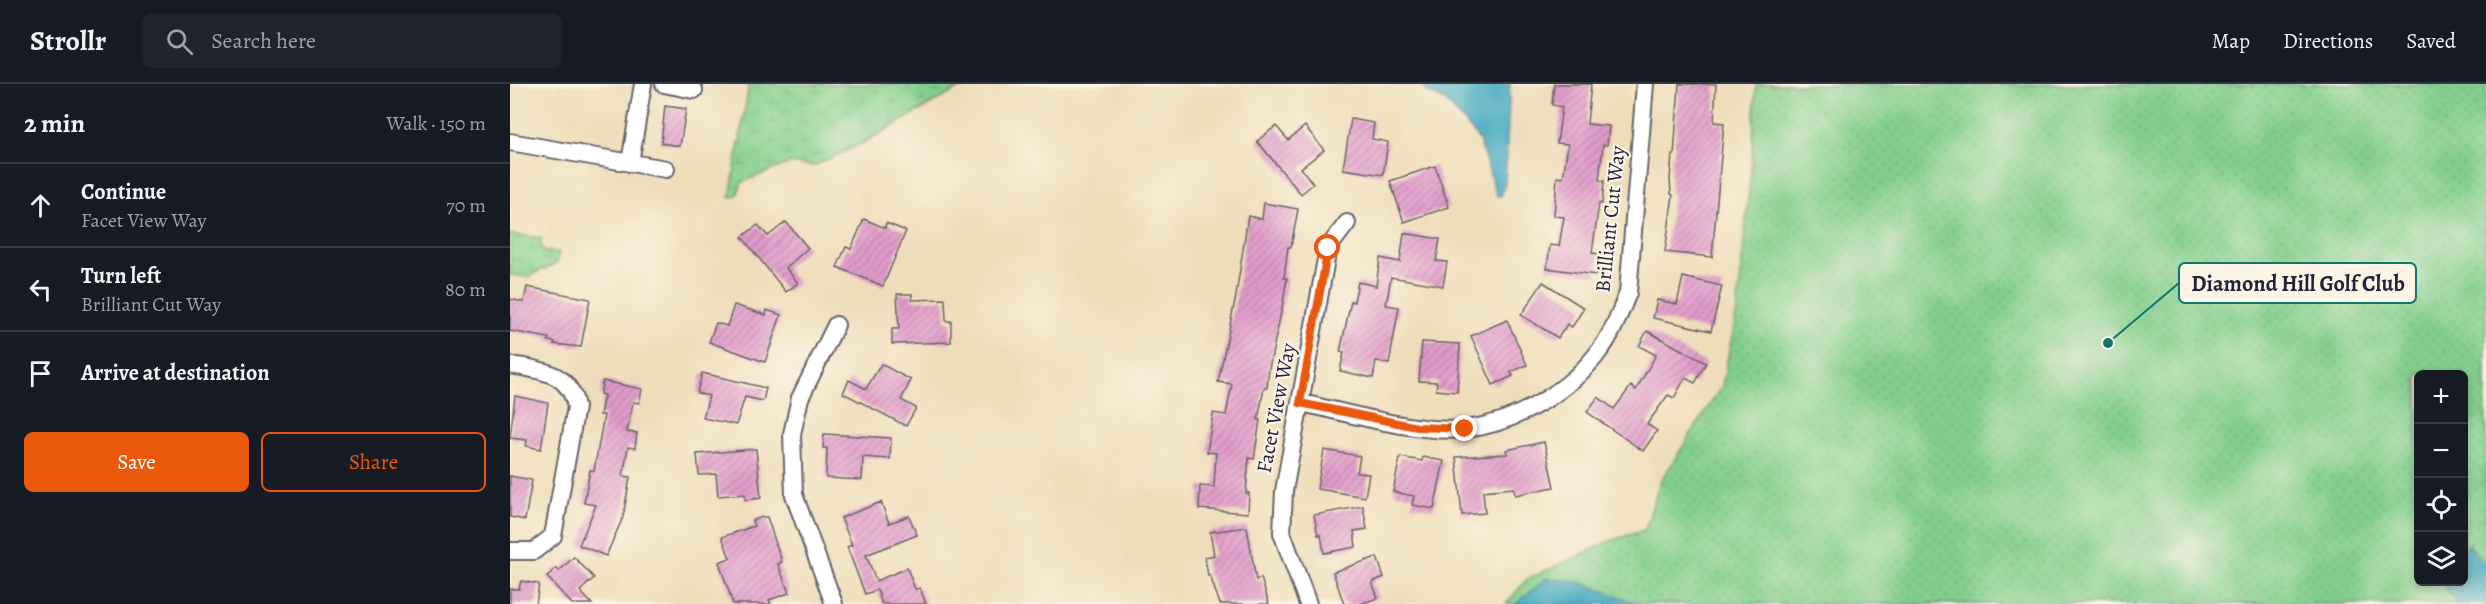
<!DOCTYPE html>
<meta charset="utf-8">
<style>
:root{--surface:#171b24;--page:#20242c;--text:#f1f3f6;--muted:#9ea1a6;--line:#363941;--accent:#ea580c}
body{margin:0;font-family:Alegreya,serif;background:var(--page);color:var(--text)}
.controls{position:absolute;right:18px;bottom:18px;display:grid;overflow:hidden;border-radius:9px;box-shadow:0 3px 9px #0003}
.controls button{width:54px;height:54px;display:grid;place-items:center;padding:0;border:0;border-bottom:2px solid var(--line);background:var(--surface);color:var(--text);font:30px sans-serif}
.stop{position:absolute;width:18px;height:18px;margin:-14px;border:4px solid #ea580c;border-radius:50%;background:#fff}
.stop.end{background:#ea580c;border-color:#fff;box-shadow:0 2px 6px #0008}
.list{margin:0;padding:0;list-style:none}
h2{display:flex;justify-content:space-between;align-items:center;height:78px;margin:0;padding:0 24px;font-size:26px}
h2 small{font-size:20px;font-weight:400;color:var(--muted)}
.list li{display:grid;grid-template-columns:39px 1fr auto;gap:18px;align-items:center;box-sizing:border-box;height:84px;padding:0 24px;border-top:2px solid var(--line)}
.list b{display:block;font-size:22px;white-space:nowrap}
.list p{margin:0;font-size:20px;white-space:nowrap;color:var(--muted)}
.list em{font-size:20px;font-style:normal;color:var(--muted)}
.actions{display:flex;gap:12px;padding:18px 24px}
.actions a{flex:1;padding:14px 0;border:2px solid var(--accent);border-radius:9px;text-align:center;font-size:21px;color:var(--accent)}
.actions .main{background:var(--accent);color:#fff}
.icon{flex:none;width:33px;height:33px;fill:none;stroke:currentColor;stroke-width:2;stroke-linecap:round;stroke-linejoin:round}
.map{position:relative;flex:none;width:1976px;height:520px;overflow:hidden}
header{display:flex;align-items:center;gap:36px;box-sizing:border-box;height:84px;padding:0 30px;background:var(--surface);border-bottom:2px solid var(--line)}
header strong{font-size:28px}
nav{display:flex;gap:33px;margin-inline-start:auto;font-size:21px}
.search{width:420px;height:54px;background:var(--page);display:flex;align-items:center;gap:15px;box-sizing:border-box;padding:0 21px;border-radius:9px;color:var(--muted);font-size:22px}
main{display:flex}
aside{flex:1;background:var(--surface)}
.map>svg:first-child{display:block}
</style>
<header>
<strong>Strollr</strong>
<div class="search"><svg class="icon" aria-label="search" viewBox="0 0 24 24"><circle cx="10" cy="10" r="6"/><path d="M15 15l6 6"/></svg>Search here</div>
<nav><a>Map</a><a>Directions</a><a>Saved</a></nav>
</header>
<main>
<aside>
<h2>2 min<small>Walk · 150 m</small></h2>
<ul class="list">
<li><svg class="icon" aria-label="ahead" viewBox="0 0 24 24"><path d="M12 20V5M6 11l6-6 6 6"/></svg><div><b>Continue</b><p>Facet View Way</p></div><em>70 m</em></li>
<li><svg class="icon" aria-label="left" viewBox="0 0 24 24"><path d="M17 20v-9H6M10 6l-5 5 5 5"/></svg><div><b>Turn left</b><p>Brilliant Cut Way</p></div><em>80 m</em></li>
<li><svg class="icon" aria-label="arrive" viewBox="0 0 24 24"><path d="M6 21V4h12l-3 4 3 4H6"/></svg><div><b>Arrive at destination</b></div></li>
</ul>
<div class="actions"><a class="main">Save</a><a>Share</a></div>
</aside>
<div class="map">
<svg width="1976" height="520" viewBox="0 0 1976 520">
<defs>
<pattern id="grass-dots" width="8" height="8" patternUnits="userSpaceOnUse" patternTransform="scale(1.5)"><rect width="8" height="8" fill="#82ce8d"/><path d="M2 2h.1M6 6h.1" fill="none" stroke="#70b17b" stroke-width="1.8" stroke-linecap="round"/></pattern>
<pattern id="wetland-marsh" width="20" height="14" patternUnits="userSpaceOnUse" patternTransform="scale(1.5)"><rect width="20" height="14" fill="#82ce8d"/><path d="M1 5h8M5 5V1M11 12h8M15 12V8" fill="none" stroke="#70b17b"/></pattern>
<pattern id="building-hatch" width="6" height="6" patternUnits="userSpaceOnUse" patternTransform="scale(1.5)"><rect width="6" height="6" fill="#e19bcb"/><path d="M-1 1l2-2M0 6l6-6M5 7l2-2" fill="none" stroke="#b67ea6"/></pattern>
</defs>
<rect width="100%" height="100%" fill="#fcf5e5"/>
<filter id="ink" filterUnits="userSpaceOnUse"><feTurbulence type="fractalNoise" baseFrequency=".0167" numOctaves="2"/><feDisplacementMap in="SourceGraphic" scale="12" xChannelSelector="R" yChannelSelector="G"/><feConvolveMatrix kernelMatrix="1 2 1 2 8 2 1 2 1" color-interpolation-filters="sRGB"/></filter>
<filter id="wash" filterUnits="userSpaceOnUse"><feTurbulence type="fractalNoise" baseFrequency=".008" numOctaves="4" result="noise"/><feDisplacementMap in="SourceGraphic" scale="24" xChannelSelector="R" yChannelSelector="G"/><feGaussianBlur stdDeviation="1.35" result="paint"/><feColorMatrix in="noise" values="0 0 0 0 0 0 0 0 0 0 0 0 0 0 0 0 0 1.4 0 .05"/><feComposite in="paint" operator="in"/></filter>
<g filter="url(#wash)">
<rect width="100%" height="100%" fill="#eeddba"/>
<!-- grass -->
<path fill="url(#grass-dots)" stroke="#527864" stroke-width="1.5" fill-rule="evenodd" d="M 1246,0 L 1976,0 L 1976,520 L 996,520 L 1017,495 L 1103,456 L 1135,446 L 1150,398 L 1212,302 L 1227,227 L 1241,88 ZM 1908,290 L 1954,290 L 1954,498 L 1908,498 Z"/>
<!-- wetland -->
<g fill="url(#wetland-marsh)" stroke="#527864" stroke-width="1.5">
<polygon points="237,0 466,0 446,6 351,60 303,82 280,79 232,98 227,112 220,114 238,6"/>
<path d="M 0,150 L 31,154 L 31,163 L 34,168 L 48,168 L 48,177 C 39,186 29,185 19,193 L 0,191 Z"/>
</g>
<!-- water -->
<g fill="#40a8c1" stroke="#31657e" stroke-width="1.5">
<polygon points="912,0 1000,0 995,101 991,112 987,112 969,56 955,38 935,17 917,8"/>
<polygon points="1958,461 1976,482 1976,520 1949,520 1930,498 1954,498 1954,465"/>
<polygon points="1037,494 1071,499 1129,520 1006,520"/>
</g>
<g id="blocks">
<!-- building -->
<g fill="url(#building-hatch)">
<polygon points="1044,0 1081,0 1077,40 1099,42 1097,61 1093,61 1089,96 1094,97 1092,120 1089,119 1082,169 1089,170 1086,191 1037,184 1040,161 1049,162 1054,133 1044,132 1047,93 1053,94 1058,60 1047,59 1052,23 1042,21"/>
<polygon points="1169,0 1206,0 1204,38 1214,39 1202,173 1155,168 1163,111 1161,110 1160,95 1162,71 1164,71"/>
<polygon points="155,22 176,25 170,62 151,59"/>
<polygon points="841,35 864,39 862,55 878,58 873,91 833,85"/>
<polygon points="766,42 778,56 795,42 814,66 791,84 803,100 791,110 747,57"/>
<polygon points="925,82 939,123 894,138 880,97"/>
<polygon points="754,119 788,125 781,163 778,163 774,194 777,194 772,224 759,284 757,304 754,304 748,336 750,336 744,375 739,374 736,409 739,409 738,429 689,425 690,402 704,403 706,369 697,368 703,329 716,331 722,300 708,298 726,212 738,132 752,135"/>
<polygon points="354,135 375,144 376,139 396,147 373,202 327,183 336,163 341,165"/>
<polygon points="276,138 298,164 276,184 288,199 276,208 232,153 248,141 258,152"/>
<polygon points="894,149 930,155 926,177 937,178 933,202 881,193 876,221 889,223 879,280 866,277 863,294 830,287 834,269 830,268 841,217 844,218 848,198 866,202 870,174 890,178"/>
<polygon points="1173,193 1212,202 1201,247 1143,234 1147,216 1167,220"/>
<polygon points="1033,198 1074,224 1062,243 1057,240 1048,254 1011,231"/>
<polygon points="17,203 80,215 71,263 44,260 45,258 38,257 39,254 0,247 0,215 14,218"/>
<polygon points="387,210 402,210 402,216 435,215 436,237 441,237 441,258 382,260 382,245 389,245"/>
<polygon points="224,221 256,231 257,226 271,231 255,278 199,258 206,239 217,242"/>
<polygon points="997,236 1017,281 1001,288 1003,292 983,301 961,252"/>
<polygon points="1137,247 1196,279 1185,299 1175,294 1164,314 1158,311 1137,340 1147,347 1133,367 1077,328 1088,313 1104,325 1121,302 1126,306 1146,271 1129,262"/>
<polygon points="912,258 950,260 947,308 926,306 927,298 909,297"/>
<polygon points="371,280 401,296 391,316 406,324 396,342 333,309 339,296 356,305"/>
<polygon points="192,289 256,304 253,317 235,313 226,341 193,334 199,312 187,309"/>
<polygon points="93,297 132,305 129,319 123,318 117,348 127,349 125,364 118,363 113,392 120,393 113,433 96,472 69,461 86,421 74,419 80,386 84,387 94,331 90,331 94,311 90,310"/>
<polygon points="5,312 38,319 31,365 16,362 17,356 0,354"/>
<polygon points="314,350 381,354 380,375 353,373 352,396 316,394 317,364 313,364"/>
<polygon points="1034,358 1044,403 1005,411 1004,404 973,407 975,429 952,431 946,373 997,370 996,366"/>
<polygon points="246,365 251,414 235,416 235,410 208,412 206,390 189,391 187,370"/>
<polygon points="814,366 850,372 847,389 859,390 855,413 807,405"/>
<polygon points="890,373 912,377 913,373 934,377 924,425 902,421 904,412 883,408"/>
<polygon points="0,392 22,396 15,436 0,433"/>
<polygon points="371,418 379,439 399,432 407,451 356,471 366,497 397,484 405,505 410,504 416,520 372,520 367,506 355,510 337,463 342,461 331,434"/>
<polygon points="853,422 857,445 844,447 846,463 814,469 811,451 808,451 804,431"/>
<polygon points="252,433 257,433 272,478 268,480 279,509 259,516 261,520 223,520 209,478 220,474 212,453 244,442 242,437"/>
<polygon points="737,443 746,496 751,494 759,520 710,520 700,492 698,492 695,473 704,471 700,448"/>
<polygon points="64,473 84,494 70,507 82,520 62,520 37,493 46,484 49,487"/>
<polygon points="867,473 874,493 862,498 868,514 850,520 834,520 823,488"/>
<polygon points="11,497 29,500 26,520 0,520 0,505 9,505"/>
</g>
</g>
</g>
<g filter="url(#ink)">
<use href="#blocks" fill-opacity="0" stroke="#696367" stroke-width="1.5"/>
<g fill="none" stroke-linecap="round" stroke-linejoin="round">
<defs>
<g id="minor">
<polyline points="154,0 184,6"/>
<polyline points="0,58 156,85"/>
<polyline points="120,79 133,0"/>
<path d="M 0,281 C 31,286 60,288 66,323 L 43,452 L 24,467 L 0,467"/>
<path d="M 791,319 C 840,329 907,350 956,345 C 1007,339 1061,306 1090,266 C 1103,249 1110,228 1118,209 L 1135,0"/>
<polyline points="324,520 284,411 282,350 290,314 326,241"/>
<polyline points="798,520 772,449 774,407 818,164 837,139"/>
</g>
</defs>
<!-- minor casing -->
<use href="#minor" stroke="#696367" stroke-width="20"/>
<!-- minor -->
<use href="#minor" stroke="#fff" stroke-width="16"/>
</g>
</g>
<g fill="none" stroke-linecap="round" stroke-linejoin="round" filter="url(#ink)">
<!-- route -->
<polyline stroke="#ea580c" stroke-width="8" points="818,164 790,319 907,343 955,345"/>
</g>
<g text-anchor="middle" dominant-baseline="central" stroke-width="4.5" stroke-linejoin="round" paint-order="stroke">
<!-- street labels -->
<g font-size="21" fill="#22223b" stroke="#fcf5e5">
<text transform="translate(1100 135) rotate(-84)">Brilliant Cut Way</text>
<text transform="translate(766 324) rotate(-79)">Facet View Way</text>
</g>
</g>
<!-- callouts -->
<path fill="none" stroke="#0f766e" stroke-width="2" d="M1598 259L1669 199"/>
<circle fill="#0f766e" stroke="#fcf5e5" stroke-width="2" cx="1598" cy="259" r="6"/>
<rect fill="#fcf5e5" stroke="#0f766e" stroke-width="2" x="1669" y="179" width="237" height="40" rx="6"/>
<g font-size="22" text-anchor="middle" font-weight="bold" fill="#22223b">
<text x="1788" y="207">Diamond Hill Golf Club</text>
</g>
</svg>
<div class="controls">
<button>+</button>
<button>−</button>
<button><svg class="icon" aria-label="locate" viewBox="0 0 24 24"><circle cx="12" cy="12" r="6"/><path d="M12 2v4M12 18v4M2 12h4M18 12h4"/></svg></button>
<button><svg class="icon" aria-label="layers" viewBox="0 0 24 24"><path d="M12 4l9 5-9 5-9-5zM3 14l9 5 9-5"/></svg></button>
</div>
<div class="stop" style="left:818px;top:164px"></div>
<div class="stop end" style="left:955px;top:345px"></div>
</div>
</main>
